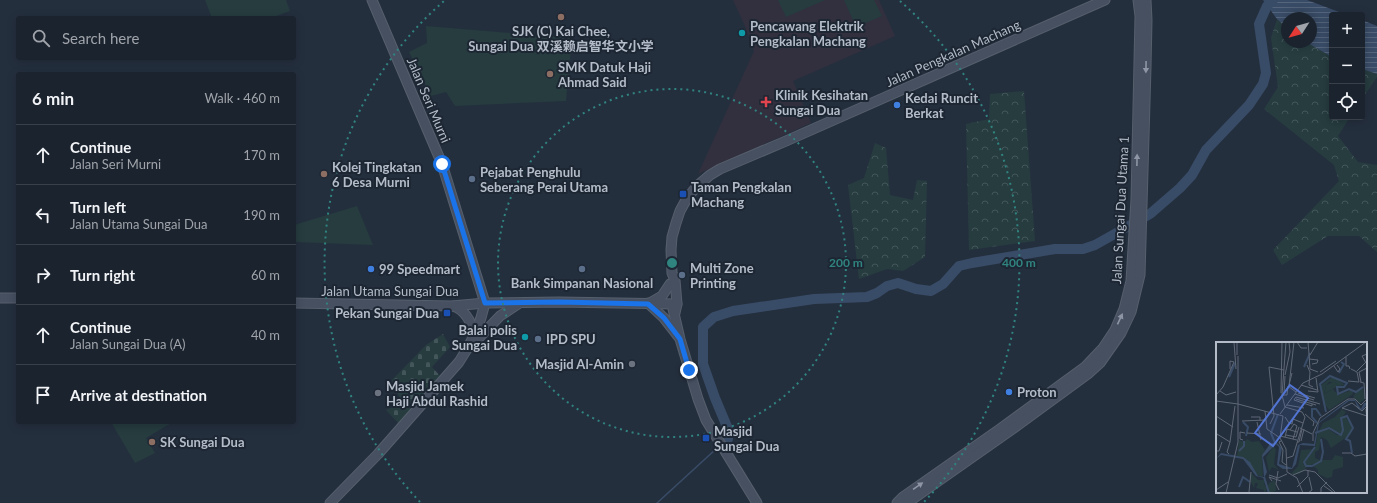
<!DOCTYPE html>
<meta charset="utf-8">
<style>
:root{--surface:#1b232e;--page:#282f3a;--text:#f1f3f6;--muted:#a0a4aa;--line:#39404a}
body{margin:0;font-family:Lato,"Noto Sans SC",sans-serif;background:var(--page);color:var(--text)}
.controls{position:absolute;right:12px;top:12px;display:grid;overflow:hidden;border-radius:4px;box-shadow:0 2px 10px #0003}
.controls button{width:36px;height:36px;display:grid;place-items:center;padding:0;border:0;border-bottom:1px solid var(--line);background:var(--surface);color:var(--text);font:20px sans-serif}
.compass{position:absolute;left:1281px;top:12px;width:36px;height:36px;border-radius:50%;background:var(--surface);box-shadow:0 2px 10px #0003;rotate:234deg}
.stop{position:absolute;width:12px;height:12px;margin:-9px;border:3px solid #1a73e8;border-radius:50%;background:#fff}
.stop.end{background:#1a73e8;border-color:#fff;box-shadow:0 1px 4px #0008}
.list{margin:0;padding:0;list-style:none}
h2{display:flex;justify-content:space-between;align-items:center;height:52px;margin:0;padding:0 16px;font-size:17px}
h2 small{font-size:13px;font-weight:400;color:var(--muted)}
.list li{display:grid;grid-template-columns:26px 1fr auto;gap:12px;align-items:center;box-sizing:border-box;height:60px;padding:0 16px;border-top:1px solid var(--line)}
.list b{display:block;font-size:15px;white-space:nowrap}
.list p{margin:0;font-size:13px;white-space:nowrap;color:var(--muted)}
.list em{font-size:13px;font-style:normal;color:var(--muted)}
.icon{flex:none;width:22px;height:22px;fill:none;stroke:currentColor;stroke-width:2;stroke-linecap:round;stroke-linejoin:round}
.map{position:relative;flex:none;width:1377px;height:503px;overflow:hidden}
.search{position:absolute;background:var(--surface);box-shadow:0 2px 10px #0003;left:16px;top:16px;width:280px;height:44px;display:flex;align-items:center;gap:10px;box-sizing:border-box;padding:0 14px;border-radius:4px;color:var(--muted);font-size:15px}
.panel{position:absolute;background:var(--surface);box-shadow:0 2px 10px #0003;left:16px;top:72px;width:280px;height:352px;border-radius:4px}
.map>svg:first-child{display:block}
</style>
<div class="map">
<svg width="1377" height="503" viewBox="0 0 1377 503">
<defs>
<pattern id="forest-crowns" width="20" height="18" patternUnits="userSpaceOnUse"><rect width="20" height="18" fill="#263c3f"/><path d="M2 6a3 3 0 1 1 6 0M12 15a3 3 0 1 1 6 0" fill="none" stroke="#435659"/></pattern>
<pattern id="cemetery-stones" width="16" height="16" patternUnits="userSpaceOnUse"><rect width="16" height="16" fill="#263c3f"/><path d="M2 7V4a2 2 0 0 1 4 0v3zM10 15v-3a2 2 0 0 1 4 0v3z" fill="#435659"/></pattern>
<pattern id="water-rules" width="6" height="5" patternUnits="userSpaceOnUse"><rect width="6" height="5" fill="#394c67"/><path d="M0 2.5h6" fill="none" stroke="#53647b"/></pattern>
</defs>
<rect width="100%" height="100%" fill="#242f3e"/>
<!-- medical -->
<polygon fill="#32303f" points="733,0 879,0 895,36 793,81 811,123 698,174 754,51 745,26"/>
<!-- green -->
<g fill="#263c3f">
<polygon points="205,0 286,0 290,11 271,18 212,18"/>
<polygon points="778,0 825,0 786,17"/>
<polygon points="844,0 874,0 882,16 856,27"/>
<polygon points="426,26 572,38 566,101 455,106 446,92 431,96 409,52 427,43"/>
<polygon points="357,206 373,245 294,242 294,225"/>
<polygon points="111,422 173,422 146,438 155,453 135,463"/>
</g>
<!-- forest -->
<g fill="url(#forest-crowns)">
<polygon points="1277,19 1287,28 1287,42 1306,42 1332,57 1332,117 1350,117 1338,136 1358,162 1377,165 1377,252 1359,236 1328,236 1282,265 1273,250 1339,181 1334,165 1264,109 1278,87 1271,38"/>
<polygon points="1362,69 1377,74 1377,77 1362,99"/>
<polygon points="1024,91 1035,241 969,250 966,124 989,119 990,94"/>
<polygon points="875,143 886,148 890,195 913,200 917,180 927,181 925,257 903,271 887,269 859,279 848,185 864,178"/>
</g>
<!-- cemetery -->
<polygon fill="url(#cemetery-stones)" points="443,334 450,347 432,367 441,377 399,424 386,410 402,403 392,380 426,345"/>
<!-- water -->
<g fill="url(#water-rules)">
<polygon points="1263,0 1307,0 1347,15 1332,15 1332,57 1306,42 1311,42 1311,18 1287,18 1287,28 1277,19"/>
<polygon points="1362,20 1377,26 1377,74 1362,69"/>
</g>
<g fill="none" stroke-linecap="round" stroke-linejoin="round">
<!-- stream -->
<polyline stroke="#394c67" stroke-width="1.5" points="657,503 716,449"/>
<!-- river -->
<polyline stroke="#394c67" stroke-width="10" points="728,439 728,429 715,398 703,364 703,327 714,317 733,311 814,299 867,297 877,293 887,286 898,283 916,289 931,291 943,284 959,266 972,263 1055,249 1083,249 1095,245 1150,214 1180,188 1192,175 1206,150 1249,105 1263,84 1266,73 1259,24 1267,6 1273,0"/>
<defs>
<g id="secondary">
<polyline points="372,0 442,164 485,303"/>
<polyline points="0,298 18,298"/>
<polyline points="294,303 452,306 485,303 559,302 677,304"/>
<polyline points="648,303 664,318 678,336"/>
<polyline points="650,303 662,296 670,284"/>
<path d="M 453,306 C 466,310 472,324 475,336"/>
<polyline points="673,309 680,339 698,399 706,420 757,503"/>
<polyline points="675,313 677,304 675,280 672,273 671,250 672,237 676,223 680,211 686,200 696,187 710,175 720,169 786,141 1105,0"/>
<polyline points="474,343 500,316 518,304"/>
<path d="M 330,503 L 378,454 L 459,362 C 472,343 480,326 485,303"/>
<polyline points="897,503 903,497 1000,429 1085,367 1103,348 1115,330 1124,309 1131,281 1136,199 1140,16 1138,0"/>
<polyline points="907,503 1011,430 1089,373 1100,363 1121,333 1131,312 1140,275 1146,67 1147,20 1146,0"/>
</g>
</defs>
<!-- secondary casing -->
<use href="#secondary" stroke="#565f6c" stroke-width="11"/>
<!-- secondary -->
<use href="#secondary" stroke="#465061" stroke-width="9"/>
</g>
<!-- one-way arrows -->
<defs><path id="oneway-solid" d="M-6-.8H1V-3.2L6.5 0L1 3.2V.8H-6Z"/></defs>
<g fill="#8e96a5">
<use href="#oneway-solid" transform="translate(1146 67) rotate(91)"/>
<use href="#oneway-solid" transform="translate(1137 160) rotate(-89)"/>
<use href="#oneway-solid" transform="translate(1120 319) rotate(-65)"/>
<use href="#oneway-solid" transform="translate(918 486) rotate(-35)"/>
</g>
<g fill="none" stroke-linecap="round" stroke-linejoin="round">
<!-- route -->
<polyline stroke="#1a73e8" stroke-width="5" points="442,164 485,303 559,302 648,304 664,318 680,339 689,370"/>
</g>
<!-- distance rings -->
<g fill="none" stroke="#308480" stroke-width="2" stroke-dasharray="2 4">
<circle cx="672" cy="263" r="174"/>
<path d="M420 502A347 347 0 0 1 444 1M900 1A347 347 0 0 1 924 502"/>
</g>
<!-- markers -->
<g fill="#8d6e63" stroke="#1d2633" stroke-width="1.5">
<circle cx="561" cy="17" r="4"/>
<circle cx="550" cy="74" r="4"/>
<circle cx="324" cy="174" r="4"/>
<circle cx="152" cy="442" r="4"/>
</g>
<g fill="#0f9aa8" stroke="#1d2633" stroke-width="1.5">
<circle cx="742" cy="33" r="4"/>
<circle cx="525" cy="337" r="4"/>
</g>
<path fill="#e0444e" stroke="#1d2633" stroke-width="1.5" d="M764 96h4v4h4v4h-4v4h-4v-4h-4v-4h4z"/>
<g fill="#3f7fe0" stroke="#1d2633" stroke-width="1.5">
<circle cx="897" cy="105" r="4"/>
<circle cx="371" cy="269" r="4"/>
<circle cx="1009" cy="392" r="4"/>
</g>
<g fill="#5c6f8a" stroke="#1d2633" stroke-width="1.5">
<circle cx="472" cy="179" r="4"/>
<circle cx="582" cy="269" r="4"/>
<circle cx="682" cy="275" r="4"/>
<circle cx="538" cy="339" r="4"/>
</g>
<g fill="#1a4fb4" stroke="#1d2633" stroke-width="1.5">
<rect x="679" y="190" width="8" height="8" rx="2"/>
<rect x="443" y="309" width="8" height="8" rx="2"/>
<rect x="702" y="434" width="8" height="8" rx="2"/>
</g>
<g fill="#6b7280" stroke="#1d2633" stroke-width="1.5">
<circle cx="632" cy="364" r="4"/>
<circle cx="378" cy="393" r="4"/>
</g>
<g text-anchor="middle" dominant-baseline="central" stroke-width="4" stroke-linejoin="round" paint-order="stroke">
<!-- poi labels -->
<g font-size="13" font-weight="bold" fill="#b4bcc9" stroke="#1d2633" text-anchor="start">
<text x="750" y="26">Pencawang Elektrik<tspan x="750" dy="15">Pengkalan Machang</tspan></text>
<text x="561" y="31" text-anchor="middle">SJK (C) Kai Chee,<tspan x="561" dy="15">Sungai Dua 双溪赖启智华文小学</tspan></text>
<text x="558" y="67">SMK Datuk Haji<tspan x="558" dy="15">Ahmad Said</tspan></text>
<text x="775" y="95">Klinik Kesihatan<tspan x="775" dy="15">Sungai Dua</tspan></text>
<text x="905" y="98">Kedai Runcit<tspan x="905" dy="15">Berkat</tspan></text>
<text x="332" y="167">Kolej Tingkatan<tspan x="332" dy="15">6 Desa Murni</tspan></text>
<text x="480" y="172">Pejabat Penghulu<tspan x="480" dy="15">Seberang Perai Utama</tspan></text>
<text x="691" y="187">Taman Pengkalan<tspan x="691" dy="15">Machang</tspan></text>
<text x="690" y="268">Multi Zone<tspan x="690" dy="15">Printing</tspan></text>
<text x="379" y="269">99 Speedmart</text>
<text x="582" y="283" text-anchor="middle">Bank Simpanan Nasional</text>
<text x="439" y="313" text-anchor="end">Pekan Sungai Dua</text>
<text x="517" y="330" text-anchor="end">Balai polis<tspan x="517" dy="15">Sungai Dua</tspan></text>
<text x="546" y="339">IPD SPU</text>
<text x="624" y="364" text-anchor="end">Masjid Al-Amin</text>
<text x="386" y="386">Masjid Jamek<tspan x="386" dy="15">Haji Abdul Rashid</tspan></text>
<text x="1017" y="392">Proton</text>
<text x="714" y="431">Masjid<tspan x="714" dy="15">Sungai Dua</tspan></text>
<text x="160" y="442">SK Sungai Dua</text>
</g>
<!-- street labels -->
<g font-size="13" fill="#b4bcc9" stroke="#1d2633">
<text transform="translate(953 53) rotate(-24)">Jalan Pengkalan Machang</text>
<text transform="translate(429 100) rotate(67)">Jalan Seri Murni</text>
<text transform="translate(1120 210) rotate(-87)">Jalan Sungai Dua Utama 1</text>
<text x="390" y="291">Jalan Utama Sungai Dua</text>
</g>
</g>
<!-- overview -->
<g transform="translate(1216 342)">
<rect width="151" height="151" fill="#242f3e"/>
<path d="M 119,39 L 122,44 L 108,52 L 110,43 Z" fill="#263c3f"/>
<path d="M 117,34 L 129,43 L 122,44 L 119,40 L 113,40 L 110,43 L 108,52 L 117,47 L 122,53 L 136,48 L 137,52 L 113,68 L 108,61 L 104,44 ZM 147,47 L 149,57 L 144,61 L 137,55 L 141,48 ZM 126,67 L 130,70 L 124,78 L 127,87 L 125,92 L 112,85 L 103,89 L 107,81 L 119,75 ZM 128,74 L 136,83 L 135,92 L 115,106 L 111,98 L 105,95 L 103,108 L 99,110 L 99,116 L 104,118 L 116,118 L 119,113 L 127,115 L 127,125 L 117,128 L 116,135 L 111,136 L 102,132 L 102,128 L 97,124 L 104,121 L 105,120 L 91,124 L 89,123 L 89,118 L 87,121 L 88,123 L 91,125 L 83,132 L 75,132 L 82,124 L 85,108 L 97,107 L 90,118 L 99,106 L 102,91 L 111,86 L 121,93 L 127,92 L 125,77 ZM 31,97 L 36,100 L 43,99 L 49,108 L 46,114 L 47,135 L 41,133 L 32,118 L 21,114 L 23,98 L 28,100 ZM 57,105 L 60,107 L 58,122 L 63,128 L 56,125 L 53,130 L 50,115 ZM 35,131 L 42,138 L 50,138 L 48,142 L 51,147 L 53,141 L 59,138 L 60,149 L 53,151 L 51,147 L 48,151 L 48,148 L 40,146 L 42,141 L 39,141 L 38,146 L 35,140 Z" fill="#263c3f"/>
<path d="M 132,58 L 139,58 L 145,67 L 148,61 L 151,61 L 147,68 L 142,67 L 139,59 L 133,59 L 103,81 L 99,104 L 84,103 L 80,122 L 76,127 L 67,127 L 61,123 L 63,105 L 60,102 L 47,115 L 51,130 L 48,136 L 40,134 L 27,117 L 5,113 L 0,117 L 5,111 L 27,115 L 34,120 L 42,134 L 48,135 L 46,113 L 54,102 L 60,100 L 66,106 L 63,122 L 76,126 L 82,103 L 87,101 L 98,102 L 102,81 Z" fill="#394c67"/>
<path fill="none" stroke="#394c67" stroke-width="2" d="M 88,25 L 94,11M 123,31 L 128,22 L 125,20M 13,35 L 19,21M 110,70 L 104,42 L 114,34 L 131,41 L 128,45 L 121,45 L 122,52 L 133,47 L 140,50 L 147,45M 27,80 L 32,85 L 30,94M 101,81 L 96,75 L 96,67 L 100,67 L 105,74M 99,91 L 113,86 L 125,93 L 127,88 L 125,76 L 131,74 L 137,86 L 130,97 L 134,99 L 136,111M 59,101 L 55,91 L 62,72M 99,105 L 88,120 L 90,124 L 96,124 L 105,119 L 107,110 L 105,97M 23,109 L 28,104 L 28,99M 48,135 L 53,151M 23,145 L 27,135 L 34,140"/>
<path fill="none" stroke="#5e6776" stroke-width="1" d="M 18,0 L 20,27M 81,0 L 85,6 L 91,6M 92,0 L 93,12M 93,12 L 94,27 L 102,30M 21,13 L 21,0M 94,13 L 102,0M 130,15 L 130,24 L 133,24 L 134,27M 93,17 L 102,18 L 101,21 L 96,22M 150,21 L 146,14 L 151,12M 91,23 L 94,30 L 93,43 L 97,45M 118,24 L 122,30 L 124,27 L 121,23M 141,29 L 151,19M 104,30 L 120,19M 69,33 L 74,10 L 73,0M 132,39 L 143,40 L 141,30 L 135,27M 144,40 L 148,41 L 149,57M 145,40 L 143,30 L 151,26M 73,43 L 76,31M 85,43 L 101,48M 73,44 L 78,0M 4,49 L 10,53 L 20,50M 92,49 L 102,50 L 100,36M 65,51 L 66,0M 68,51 L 69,34M 82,51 L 99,56M 79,52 L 98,58M 0,53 L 7,45 L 18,20 L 14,19 L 14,27M 66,53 L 71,53 L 72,44 L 80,50M 80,57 L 100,63M 78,58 L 80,55 L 104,62M 78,58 L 96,64 L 96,62M 0,59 L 22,62M 22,62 L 67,74 L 64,96 L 70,107 L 71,130 L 81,136 L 87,151M 71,63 L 88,66M 151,64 L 146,69 L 136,61 L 126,66 L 151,74M 69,65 L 86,70 L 89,75 L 77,114 L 71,116M 69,65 L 66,53 L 70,0M 150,67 L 151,79M 49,69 L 51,87 L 64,96M 64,72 L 87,41 L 106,32 L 150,0M 89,72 L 98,80 L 97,84M 0,74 L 17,85M 35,75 L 44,75 L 44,79M 69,75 L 73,81 L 76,82 L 77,77 L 87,81M 26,79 L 50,78M 41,80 L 45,98M 54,82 L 58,74 L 53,25 L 68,28M 84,86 L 96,92M 74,88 L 78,82 L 81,84 L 77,97M 31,91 L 45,92M 70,93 L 80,95 L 83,85M 64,94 L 81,98M 69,95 L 71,87 L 81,90M 0,96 L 1,92 L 14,100 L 19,64M 27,98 L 24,97 L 24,90 L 29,91M 65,99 L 63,100 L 67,108 L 66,120 L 70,123M 85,99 L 88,87M 97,99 L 97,91 L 104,76 L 132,57 L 139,57 L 145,63 L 151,57M 81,100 L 83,100 L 86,87M 0,109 L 3,109 L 6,100M 126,111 L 135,111 L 139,114 L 151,112M 13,112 L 11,110 L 14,100M 62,129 L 60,142 L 63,148M 53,133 L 62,136 L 71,132M 77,133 L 89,128 L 99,130 L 120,151M 56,139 L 53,135 L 65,139M 108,144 L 118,151M 81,145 L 92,134 L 92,128M 0,148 L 12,140M 33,150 L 35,130M 10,151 L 22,100 L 22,14M 92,151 L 96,148 L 93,135M 105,151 L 105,146 L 111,140"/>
<path fill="#5274d3" fill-opacity="0.15" stroke="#5274d3" stroke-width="2" d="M 74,43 L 92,56 L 57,104 L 39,91 Z"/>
<rect width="151" height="151" fill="none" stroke="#b4bcc9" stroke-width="2"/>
</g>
<circle cx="672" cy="263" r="6" fill="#308480" stroke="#1d2633" stroke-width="2"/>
<g font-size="12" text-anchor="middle" font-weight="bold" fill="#308480" stroke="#1d2633" stroke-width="4" stroke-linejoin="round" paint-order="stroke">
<text x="846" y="267">200 m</text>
<text x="1019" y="267">400 m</text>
</g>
</svg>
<div class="controls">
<button>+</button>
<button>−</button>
<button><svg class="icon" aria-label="locate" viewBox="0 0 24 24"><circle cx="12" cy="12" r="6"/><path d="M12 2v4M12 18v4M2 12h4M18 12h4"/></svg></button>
</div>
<svg class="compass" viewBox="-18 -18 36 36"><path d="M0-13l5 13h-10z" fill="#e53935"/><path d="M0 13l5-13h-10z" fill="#a0a4aa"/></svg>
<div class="stop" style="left:442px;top:164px"></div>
<div class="stop end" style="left:689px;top:370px"></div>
<div class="search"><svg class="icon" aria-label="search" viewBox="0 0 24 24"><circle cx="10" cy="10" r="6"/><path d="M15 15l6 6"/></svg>Search here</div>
<section class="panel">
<h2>6 min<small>Walk · 460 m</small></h2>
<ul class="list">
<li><svg class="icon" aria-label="ahead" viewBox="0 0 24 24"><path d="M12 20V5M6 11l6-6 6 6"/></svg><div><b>Continue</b><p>Jalan Seri Murni</p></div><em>170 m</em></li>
<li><svg class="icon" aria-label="left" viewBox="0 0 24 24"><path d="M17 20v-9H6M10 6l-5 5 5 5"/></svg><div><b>Turn left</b><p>Jalan Utama Sungai Dua</p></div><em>190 m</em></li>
<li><svg class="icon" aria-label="right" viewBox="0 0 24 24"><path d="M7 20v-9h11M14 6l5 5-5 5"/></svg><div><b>Turn right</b></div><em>60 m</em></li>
<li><svg class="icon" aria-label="ahead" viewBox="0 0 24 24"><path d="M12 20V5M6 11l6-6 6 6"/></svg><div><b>Continue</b><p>Jalan Sungai Dua (A)</p></div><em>40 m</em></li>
<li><svg class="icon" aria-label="arrive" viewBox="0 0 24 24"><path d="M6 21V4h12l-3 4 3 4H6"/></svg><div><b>Arrive at destination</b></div></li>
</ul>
</section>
</div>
